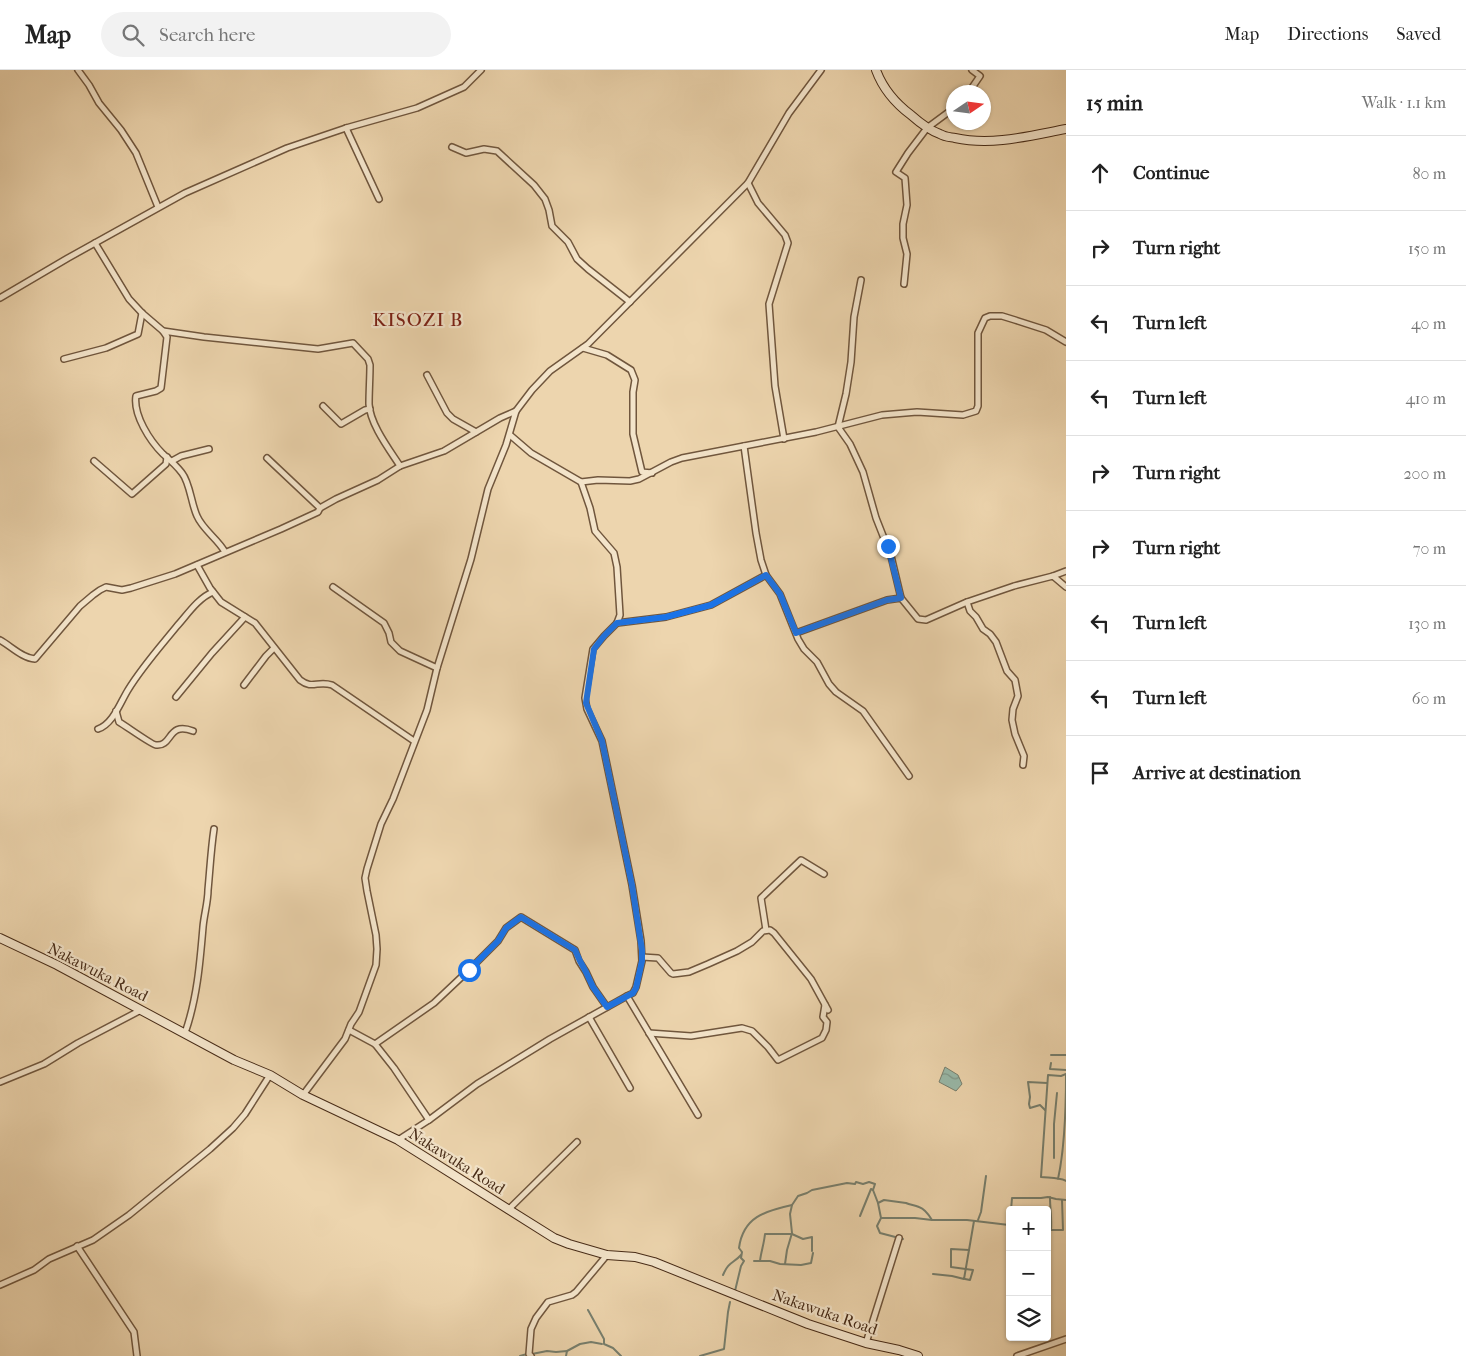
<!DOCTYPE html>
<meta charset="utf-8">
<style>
:root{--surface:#fff;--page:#f2f2f2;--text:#222;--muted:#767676;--line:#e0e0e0}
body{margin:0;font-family:"IM FELL French Canon",serif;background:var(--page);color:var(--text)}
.controls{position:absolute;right:15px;bottom:15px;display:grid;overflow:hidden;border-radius:5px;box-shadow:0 1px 4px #0004}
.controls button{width:45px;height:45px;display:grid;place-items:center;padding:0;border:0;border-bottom:1px solid var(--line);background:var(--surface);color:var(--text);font:25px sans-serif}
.compass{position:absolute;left:946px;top:15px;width:45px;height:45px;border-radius:50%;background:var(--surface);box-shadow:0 1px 4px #0004;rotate:77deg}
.stop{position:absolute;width:15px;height:15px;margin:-11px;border:4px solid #1a73e8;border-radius:50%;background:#fff}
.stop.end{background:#1a73e8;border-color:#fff;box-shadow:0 1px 5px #0008}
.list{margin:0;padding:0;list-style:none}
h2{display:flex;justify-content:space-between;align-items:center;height:65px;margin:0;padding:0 20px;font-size:21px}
h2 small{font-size:16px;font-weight:400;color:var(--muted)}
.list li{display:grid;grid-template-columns:32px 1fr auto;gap:15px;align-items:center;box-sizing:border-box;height:75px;padding:0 20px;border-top:1px solid var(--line)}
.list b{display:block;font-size:19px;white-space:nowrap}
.list em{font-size:16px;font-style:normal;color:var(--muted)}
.icon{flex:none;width:28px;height:28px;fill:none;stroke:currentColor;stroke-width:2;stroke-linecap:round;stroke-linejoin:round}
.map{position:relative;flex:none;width:1066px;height:1286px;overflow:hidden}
header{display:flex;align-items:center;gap:30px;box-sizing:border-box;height:70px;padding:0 25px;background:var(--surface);border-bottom:1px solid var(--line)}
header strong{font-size:24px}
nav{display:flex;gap:28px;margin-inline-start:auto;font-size:18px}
.search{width:350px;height:45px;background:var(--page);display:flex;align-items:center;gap:12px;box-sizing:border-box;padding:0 18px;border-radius:28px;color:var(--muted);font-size:19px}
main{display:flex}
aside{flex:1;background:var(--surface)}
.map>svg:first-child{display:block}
</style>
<header>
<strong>Map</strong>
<div class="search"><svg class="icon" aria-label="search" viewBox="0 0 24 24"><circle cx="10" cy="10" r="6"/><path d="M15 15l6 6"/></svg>Search here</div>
<nav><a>Map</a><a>Directions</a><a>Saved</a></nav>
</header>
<main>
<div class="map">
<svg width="1066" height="1286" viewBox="0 0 1066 1286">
<defs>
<pattern id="water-waves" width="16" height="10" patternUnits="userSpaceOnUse" patternTransform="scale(1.25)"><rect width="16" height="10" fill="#99b9a9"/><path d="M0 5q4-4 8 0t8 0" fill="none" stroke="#7f9789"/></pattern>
</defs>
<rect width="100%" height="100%" fill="#edd5ae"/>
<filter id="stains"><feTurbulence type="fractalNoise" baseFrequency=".004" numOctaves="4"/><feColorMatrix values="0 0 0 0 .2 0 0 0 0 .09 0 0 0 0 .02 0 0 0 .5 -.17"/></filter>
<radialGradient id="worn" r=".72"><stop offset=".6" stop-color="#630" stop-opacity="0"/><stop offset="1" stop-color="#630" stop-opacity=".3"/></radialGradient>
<!-- water -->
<polygon fill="url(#water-waves)" stroke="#78806f" points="945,997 958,1005 962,1014 956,1021 939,1012"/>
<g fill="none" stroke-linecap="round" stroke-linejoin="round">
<!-- stream -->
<g stroke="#78806f" stroke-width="2">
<polyline points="1051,985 1066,985"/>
<polyline points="1051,993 1050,999 1066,1000"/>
<polyline points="1045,1040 1040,1035 1030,1038 1029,1034 1030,1027 1028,1012 1047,1013"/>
<polyline points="1054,1088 1054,1054 1057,1023"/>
<path d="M 1058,1109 C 1065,1077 1066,1038 1066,1004 L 1061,1006 L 1048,1005 L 1041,1107 C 1049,1108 1059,1107 1066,1111"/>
<polyline points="878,1133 881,1148"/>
<polyline points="1011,1140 1012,1128 1041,1128 1048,1127 1056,1129 1066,1130"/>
<polyline points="860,1146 871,1119 873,1120"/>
<polyline points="978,1150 981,1142 986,1106"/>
<path d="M 1047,1159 L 1051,1160 C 1052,1149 1050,1139 1050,1127"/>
<polyline points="1051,1160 1063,1160 1062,1130"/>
<polyline points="903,1169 880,1163 877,1156 881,1148 915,1148 932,1150"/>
<polyline points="754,1191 770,1191 780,1194 801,1195 811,1193 813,1183"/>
<path d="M 760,1191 C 761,1182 764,1174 765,1164 L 792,1164 L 803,1169 L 812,1167 L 812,1181"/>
<polyline points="785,1194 787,1180 792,1163 790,1144 792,1135"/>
<polyline points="933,1204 952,1206 964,1209 974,1151"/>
<path d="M 723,1205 C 729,1191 733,1194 741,1185"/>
<polyline points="965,1209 970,1210 973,1200 951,1197 951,1179 969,1180"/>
<path d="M 735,1221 L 741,1196 L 744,1191 L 741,1188 L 742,1182 L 739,1178 C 743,1147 765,1141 792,1135 L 798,1126 L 807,1123 L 812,1120 L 847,1113 L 855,1114 L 856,1112 L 863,1114 L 869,1112 L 875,1114 L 873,1120 L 878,1133 L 884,1130 L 906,1133 C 910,1135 914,1135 919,1137 C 925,1139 929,1145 932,1150 L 967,1150 L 1009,1155 L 1010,1152"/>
<polyline points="588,1240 604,1269 604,1274 613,1278 621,1286"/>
<polyline points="567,1281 580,1274 591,1272 602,1274"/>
<polyline points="532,1284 547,1281 556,1282 567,1281 566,1286"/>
<polyline points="520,1286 527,1284"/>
<polyline points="700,1286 724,1279 728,1242 730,1232"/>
</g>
<defs>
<g id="street">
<polyline points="78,0 89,15 99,33 121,60 136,83 158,137"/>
<polyline points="969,22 980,6 972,0"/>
<polyline points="346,58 379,129"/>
<polyline points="452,77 466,83 484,79 497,81 534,115 545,129 549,140 552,156 568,172 577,189 588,199 630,232"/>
<polyline points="748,113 758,133 785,165 788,173 769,234 775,316 784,369"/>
<polyline points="95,173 129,229 142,243 163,261"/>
<polyline points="861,210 854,247 851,292 846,324 838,357 850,374 863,402 876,448 891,486 901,528"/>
<polyline points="904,214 907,184 903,168 903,154 907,135 905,108 896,102 908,83 927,58 954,38"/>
<polyline points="0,228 68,188 185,123 287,78 346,58 417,38 464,17 481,0"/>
<polyline points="583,278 607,285 631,300 635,310 633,322 633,364 642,402 652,403"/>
<polyline points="64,289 106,278 138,264 142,243"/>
<polyline points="427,305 447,343 453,349 476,362"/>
<polyline points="323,336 341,354 365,340 370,339"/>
<polyline points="510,365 531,383 581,412 598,410 630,411 639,409 671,392 682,388 816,362 882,345 917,342 963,345 976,341 978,336 978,263 985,248 990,246 1002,246 1015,250 1046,260 1066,272"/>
<polyline points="744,376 756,463 761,490 766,505 780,524 798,569 804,579 817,592 829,614 836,622 863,641 909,706"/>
<polyline points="267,388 320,438"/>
<polyline points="94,391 132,424 166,394 167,387"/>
<polyline points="172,391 181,386 209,379"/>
<path d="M 225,482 C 218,469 203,460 197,446 C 191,433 190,413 182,403 C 176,395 170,390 163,384 C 150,371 133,345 136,326 L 156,321 L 161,318 L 167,267 L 163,261 L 204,267 L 318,279 L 353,273 L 368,289 L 370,295 C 370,308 369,321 369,334 C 370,354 389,379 400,396"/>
<path d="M 197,495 L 210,518 L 221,532 L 255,553 L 300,610 C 313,620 317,610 332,615 L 414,671"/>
<polyline points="1053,506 1066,501"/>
<polyline points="333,517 384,553 389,563 391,572 400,581 437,598"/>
<polyline points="967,532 970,541 976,547 983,559 990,564 996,572 1007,601 1015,610 1018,626 1013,639 1012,650 1015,664 1024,686 1023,695"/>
<polyline points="617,553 666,547 711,535 766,505"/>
<polyline points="796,563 887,530 901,528 918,549 926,550 967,532 1014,516 1053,506 1066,517"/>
<path d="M 0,570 C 11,576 22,588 35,589 L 80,536 L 93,525 L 100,520 L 106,517 L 122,520 L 131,518 L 175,504 L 281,459 L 318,442 L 320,438 L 336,429 L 378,410 L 400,396 L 444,381 L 500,348 L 516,341"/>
<polyline points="244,615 266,586 274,578"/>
<polyline points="176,627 212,583 245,547"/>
<path d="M 116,641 L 119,652 C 126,656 152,675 156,675 C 173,677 167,651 193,661"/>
<path d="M 98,659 C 113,654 120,633 128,620 C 142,597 160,577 177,556 C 187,545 198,528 213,522"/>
<polyline points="766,860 761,828 801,790 824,804"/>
<polyline points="642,887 658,888 671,903 673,904 689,902 708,894 737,881 752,872 763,861 770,860 774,863 811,909 828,940"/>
<polyline points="627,926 698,1045"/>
<polyline points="589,947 630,1018"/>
<polyline points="349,960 375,974 394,998 429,1050"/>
<path d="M 185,963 C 197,929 200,893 203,857 C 204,845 208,832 208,820 C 210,799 211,779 214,759"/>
<polyline points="649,963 691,966 742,958 752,961 768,977 778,990 822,968 826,960 827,952 823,947 825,935"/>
<polyline points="375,974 434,933 469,900 498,871 506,858 521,847 575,880 579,891 586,902 593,917 607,937"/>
<polyline points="0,1012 44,994 78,973 141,940"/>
<polyline points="303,1025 345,969 351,954 359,942 376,895 377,879 376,865 367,821 365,808 367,799 381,754 393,729 427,640 437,598 471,489 488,419 506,375 516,341 532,320 550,301 588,274 748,113 789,43 821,0"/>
<polyline points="398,1070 429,1050 477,1014 550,969 627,926 633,923 636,917 642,891 641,871 632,815 602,671 587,639 585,628 593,579 604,566 617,553 620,545 617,497 614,483 595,461 590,438 581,412"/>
<polyline points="508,1140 577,1072"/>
<polyline points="77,1176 134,1262 137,1286"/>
<polyline points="0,1215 34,1200 49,1189 93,1170 129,1145 210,1079 233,1058 245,1044 270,1005"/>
<polyline points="866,1273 899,1168"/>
<polyline points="531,1286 529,1284 531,1259 536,1248 548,1232 572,1225 576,1222 607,1185"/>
<polyline points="1017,1286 1066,1269"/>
</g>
<g id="secondary">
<path d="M 876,0 C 883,19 895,33 911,45 C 920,53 929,60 940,64 C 945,67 950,67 955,68 C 992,76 1029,66 1066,59"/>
<polyline points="0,868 57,895 234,990 270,1005 303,1025 398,1070 554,1168 569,1174 607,1185 635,1187 654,1192 808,1254 866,1273 899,1280 918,1286"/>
</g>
</defs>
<!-- street casing -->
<use href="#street" stroke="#70563d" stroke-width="8"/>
<!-- secondary casing -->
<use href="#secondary" stroke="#472b17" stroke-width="10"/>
<!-- street -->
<use href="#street" stroke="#f3e4ca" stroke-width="5"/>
<!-- secondary -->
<use href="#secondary" stroke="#f3e4ca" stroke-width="8"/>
</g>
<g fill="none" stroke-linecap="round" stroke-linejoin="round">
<!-- route -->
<polyline stroke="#1a73e8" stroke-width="6" points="469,900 498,871 506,858 521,847 575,880 580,891 586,902 593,917 607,937 633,923 636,918 642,891 642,880 632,815 602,671 586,633 594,579 604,566 617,553 666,547 711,535 766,505 780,524 796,563 887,530 901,528 888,476"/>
</g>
<g text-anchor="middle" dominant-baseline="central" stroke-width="4.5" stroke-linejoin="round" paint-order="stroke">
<!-- street labels -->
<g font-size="16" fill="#472b17" stroke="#f3e4ca">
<text transform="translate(98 902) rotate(27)">Nakawuka Road</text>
<text transform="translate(457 1091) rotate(32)">Nakawuka Road</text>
<text transform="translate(825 1242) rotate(19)">Nakawuka Road</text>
</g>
<!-- quarter labels -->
<g font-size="19" letter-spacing="1" fill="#7a1f14" stroke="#f3e4ca">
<text x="418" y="250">KISOZI B</text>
</g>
</g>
<rect width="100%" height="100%" filter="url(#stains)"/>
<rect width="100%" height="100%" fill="url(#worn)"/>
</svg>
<div class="controls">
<button>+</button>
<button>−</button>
<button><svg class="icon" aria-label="layers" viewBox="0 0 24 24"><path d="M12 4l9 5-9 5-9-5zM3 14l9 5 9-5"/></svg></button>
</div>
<svg class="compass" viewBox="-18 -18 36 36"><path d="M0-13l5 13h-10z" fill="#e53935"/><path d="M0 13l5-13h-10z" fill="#767676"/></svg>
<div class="stop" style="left:469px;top:900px"></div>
<div class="stop end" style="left:888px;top:476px"></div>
</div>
<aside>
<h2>15 min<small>Walk · 1.1 km</small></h2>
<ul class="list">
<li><svg class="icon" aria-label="ahead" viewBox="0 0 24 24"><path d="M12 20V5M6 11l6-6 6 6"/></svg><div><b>Continue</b></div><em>80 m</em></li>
<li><svg class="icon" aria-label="right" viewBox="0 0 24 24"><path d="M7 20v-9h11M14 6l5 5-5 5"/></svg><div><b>Turn right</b></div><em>150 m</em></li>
<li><svg class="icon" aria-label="left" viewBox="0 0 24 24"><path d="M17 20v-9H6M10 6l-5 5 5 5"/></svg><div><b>Turn left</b></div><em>40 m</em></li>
<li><svg class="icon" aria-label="left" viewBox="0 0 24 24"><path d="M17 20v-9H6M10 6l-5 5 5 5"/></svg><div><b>Turn left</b></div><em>410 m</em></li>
<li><svg class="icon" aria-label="right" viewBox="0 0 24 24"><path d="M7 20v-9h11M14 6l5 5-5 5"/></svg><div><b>Turn right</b></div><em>200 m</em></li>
<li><svg class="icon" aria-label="right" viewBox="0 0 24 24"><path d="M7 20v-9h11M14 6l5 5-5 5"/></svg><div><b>Turn right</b></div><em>70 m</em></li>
<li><svg class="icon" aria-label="left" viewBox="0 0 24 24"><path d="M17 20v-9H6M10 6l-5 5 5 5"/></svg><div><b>Turn left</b></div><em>130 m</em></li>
<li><svg class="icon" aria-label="left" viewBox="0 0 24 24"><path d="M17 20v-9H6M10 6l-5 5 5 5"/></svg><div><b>Turn left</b></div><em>60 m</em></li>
<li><svg class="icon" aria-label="arrive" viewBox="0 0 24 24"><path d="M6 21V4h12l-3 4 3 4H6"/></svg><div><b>Arrive at destination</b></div></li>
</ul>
</aside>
</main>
